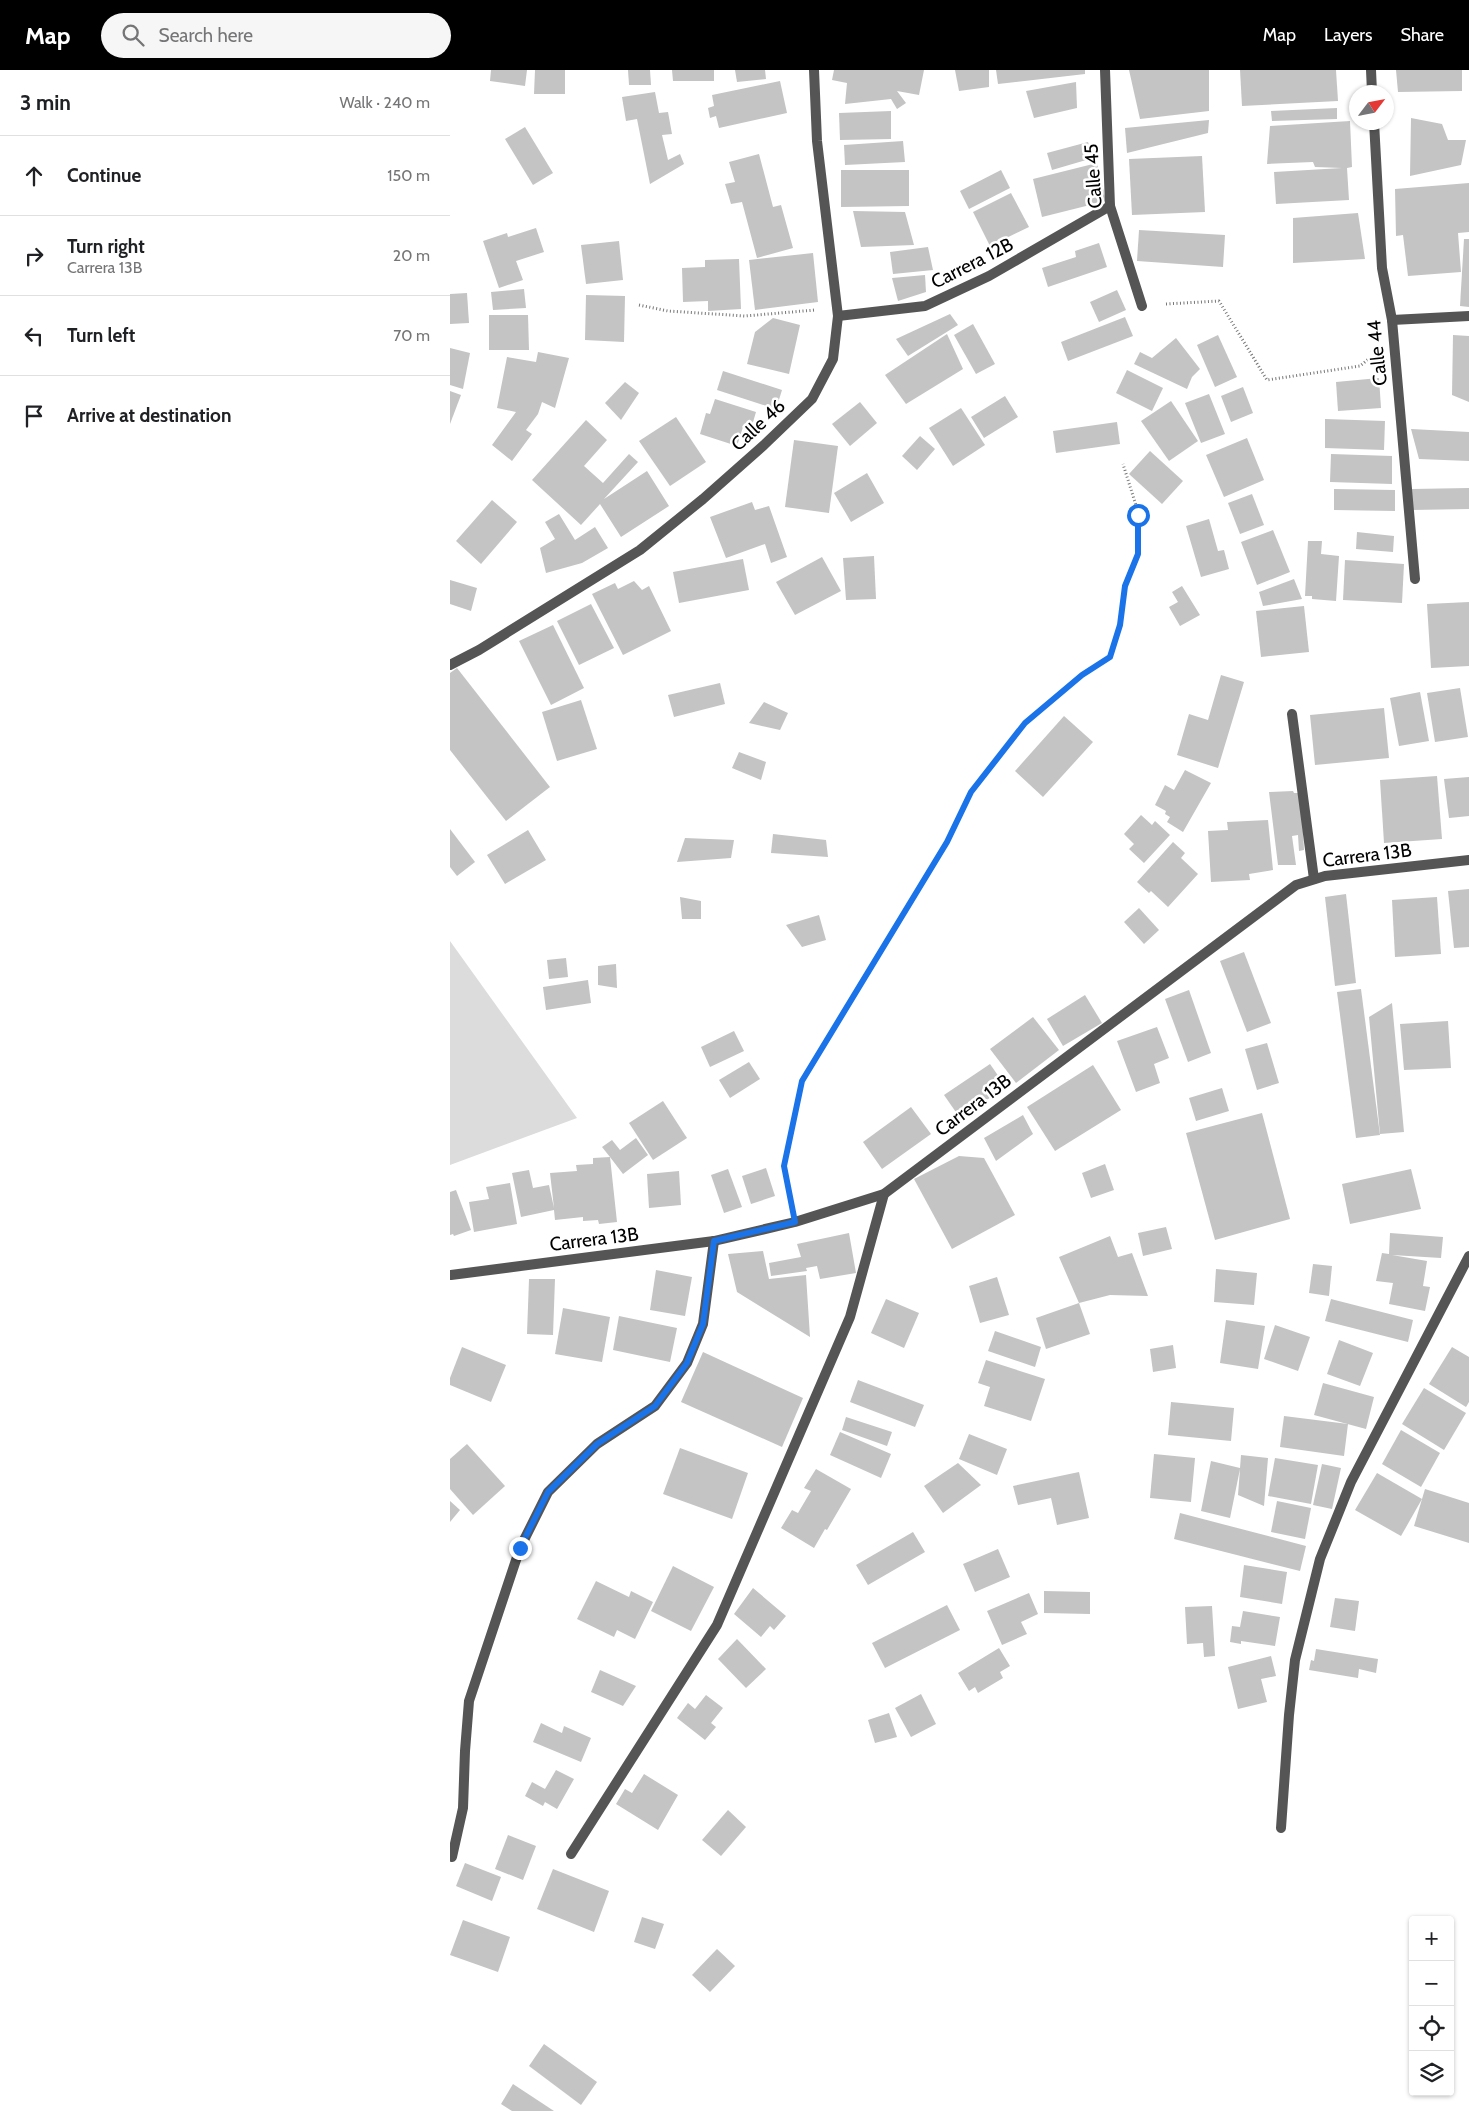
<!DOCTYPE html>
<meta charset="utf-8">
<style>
:root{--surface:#fff;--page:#f6f6f6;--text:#202124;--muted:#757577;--line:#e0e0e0;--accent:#000}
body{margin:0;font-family:Cabin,sans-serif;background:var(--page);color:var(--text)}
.controls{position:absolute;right:15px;bottom:15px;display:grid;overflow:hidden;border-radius:5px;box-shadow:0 1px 4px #0004}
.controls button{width:45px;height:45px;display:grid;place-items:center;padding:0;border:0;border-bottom:1px solid var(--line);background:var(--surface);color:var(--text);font:25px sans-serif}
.compass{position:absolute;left:899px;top:15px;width:45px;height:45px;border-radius:50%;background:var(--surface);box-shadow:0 1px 4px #0004;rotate:58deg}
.stop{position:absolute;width:15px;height:15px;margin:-11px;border:4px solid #1a73e8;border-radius:50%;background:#fff}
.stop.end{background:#1a73e8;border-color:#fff;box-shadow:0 1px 5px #0008}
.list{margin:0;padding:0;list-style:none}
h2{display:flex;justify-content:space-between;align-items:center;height:65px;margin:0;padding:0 20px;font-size:21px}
h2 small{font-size:16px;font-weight:400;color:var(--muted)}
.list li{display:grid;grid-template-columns:32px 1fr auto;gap:15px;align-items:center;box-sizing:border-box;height:80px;padding:0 20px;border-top:1px solid var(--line)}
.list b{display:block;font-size:19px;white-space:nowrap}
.list p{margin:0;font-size:16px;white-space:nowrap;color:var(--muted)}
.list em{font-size:16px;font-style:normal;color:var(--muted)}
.icon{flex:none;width:28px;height:28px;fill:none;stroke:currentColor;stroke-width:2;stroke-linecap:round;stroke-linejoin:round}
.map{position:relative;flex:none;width:1019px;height:2041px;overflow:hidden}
header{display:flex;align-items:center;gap:30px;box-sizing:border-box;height:70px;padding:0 25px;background:var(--accent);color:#fff}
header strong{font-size:24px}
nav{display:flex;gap:28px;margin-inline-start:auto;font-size:18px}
.search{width:350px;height:45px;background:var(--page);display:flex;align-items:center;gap:12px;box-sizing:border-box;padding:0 18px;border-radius:28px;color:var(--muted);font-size:19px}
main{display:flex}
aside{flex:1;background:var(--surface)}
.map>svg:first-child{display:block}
</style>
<header>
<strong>Map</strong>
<div class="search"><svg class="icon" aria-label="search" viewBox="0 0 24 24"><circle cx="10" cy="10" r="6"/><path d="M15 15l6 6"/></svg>Search here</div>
<nav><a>Map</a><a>Layers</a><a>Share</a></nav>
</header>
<main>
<aside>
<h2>3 min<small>Walk · 240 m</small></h2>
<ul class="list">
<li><svg class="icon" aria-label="ahead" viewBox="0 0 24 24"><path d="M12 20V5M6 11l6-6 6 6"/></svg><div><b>Continue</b></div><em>150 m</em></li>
<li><svg class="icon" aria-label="right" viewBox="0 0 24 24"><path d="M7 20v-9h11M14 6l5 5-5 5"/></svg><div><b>Turn right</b><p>Carrera 13B</p></div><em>20 m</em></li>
<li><svg class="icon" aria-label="left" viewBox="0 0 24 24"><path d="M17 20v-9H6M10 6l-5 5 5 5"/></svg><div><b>Turn left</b></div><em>70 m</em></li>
<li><svg class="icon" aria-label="arrive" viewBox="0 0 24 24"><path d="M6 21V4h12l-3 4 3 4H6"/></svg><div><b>Arrive at destination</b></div></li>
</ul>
</aside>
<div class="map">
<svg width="1019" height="2041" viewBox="0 0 1019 2041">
<rect width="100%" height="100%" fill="#fff"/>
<!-- green -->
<polygon fill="#dcdcdc" points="0,871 127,1048 0,1095"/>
<!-- building -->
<g fill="#c4c4c4">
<polygon points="41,0 77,0 75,16 40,11"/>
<polygon points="85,0 115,0 115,24 84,24"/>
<polygon points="178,0 200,0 201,15 179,15"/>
<polygon points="222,0 264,0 264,11 223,11"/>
<polygon points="285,0 315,0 316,9 287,12"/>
<polygon points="384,0 474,0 469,25 447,21 456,33 447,39 441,29 395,34 397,13 382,10"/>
<polygon points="505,0 539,0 539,17 509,21"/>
<polygon points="546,0 635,0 635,4 548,14"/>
<polygon points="679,0 759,0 759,41 690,49"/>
<polygon points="790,0 886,0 888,31 792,36"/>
<polygon points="946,0 1012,0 1012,21 948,22"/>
<polygon points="330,11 337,43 269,58 266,46 260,48 258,38 264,36 262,25"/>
<polygon points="626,12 627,38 584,48 576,21"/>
<polygon points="205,22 209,43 218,42 222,64 212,65 218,90 230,84 234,94 200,114 187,49 176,51 172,27"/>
<polygon points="887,38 887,49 822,51 821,41"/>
<polygon points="441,41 441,69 390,70 389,43"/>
<polygon points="961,48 992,54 998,70 1016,70 1011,95 960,106"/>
<polygon points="759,50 758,63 677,83 675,58"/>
<polygon points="900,51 902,97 897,98 899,130 826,134 824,102 892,98 865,97 863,92 817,94 820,56"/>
<polygon points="75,57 103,103 83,115 55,69"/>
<polygon points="453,71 455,92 395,95 394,75"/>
<polygon points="638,72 643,88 602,100 597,83"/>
<polygon points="309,84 323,137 331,135 343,178 307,188 292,132 281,134 275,114 285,112 279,92"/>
<polygon points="752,86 755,142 682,145 679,89"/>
<polygon points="647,93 656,131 592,147 583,109"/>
<polygon points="391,100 459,100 459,136 391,137"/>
<polygon points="551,100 560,118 519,139 510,121"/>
<polygon points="1019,113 1019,162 1008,163 1011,202 958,206 953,165 946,166 945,119"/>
<polygon points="561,123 579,157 540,176 523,142"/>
<polygon points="403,141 455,142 464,175 411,177"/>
<polygon points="908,143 915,189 843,193 843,148"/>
<polygon points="86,158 94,182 66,191 73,210 49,218 33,171 57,163 58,167"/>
<polygon points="689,160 775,165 773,197 687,191"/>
<polygon points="1014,169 1019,169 1019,237 1010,236"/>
<polygon points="169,171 173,210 136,214 131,175"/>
<polygon points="649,173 657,197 598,217 592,198 626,187 625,181"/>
<polygon points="478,177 483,200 443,204 440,182"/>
<polygon points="363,183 368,232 305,240 299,190"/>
<polygon points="289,189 291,239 258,241 258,231 233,232 232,198 255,197 255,190"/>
<polygon points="475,205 476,222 448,231 442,208"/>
<polygon points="74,219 76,238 43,240 41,222"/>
<polygon points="667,220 676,240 649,252 640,232"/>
<polygon points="17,223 19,253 0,254 0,224"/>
<polygon points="136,225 175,226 174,272 135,270"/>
<polygon points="500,244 508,255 458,286 446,269"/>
<polygon points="39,245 78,245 79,280 39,280"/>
<polygon points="675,247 683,266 618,291 611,272"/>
<polygon points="323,248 350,255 339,304 297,294 305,262"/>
<polygon points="523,254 545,294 526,304 504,265"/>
<polygon points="497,264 513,299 456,334 435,305"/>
<polygon points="768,265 787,307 765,317 747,275"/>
<polygon points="1003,265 1019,266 1019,332 1002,325"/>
<polygon points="726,268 750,299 742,307 737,319 684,294 690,282 702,288"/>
<polygon points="0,278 20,283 13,319 0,315"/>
<polygon points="88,282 119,288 105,338 92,332 88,344 76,360 82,364 62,391 42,375 66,342 47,338 57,287 86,292"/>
<polygon points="677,300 713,318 702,341 666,323"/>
<polygon points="273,301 332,320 326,339 267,320"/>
<polygon points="929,308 931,338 888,341 886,312"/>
<polygon points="175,312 189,323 171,350 155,333"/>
<polygon points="793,317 803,343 781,352 771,326"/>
<polygon points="0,321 11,325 0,354"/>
<polygon points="759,324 775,364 751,373 735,333"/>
<polygon points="555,326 568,347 534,368 521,347"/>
<polygon points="265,329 306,342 301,359 293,357 287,376 250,364 256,343 260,344"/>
<polygon points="721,331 748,371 719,391 691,351"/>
<polygon points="410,332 427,353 400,376 382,354"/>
<polygon points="511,338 535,375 503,396 479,358"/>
<polygon points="226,347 256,392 220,416 189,371"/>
<polygon points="875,349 935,351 934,380 875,378"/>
<polygon points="136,350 157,370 134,396 153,413 179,384 188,392 154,429 197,401 219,436 171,467 150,434 131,455 82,410"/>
<polygon points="667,352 670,374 606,383 603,361"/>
<polygon points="961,359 1019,362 1019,391 969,389"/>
<polygon points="470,366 485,379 467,400 452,386"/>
<polygon points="797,368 814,410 774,427 756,385"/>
<polygon points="344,370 388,376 379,443 335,437"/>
<polygon points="700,381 733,411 712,434 679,404"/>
<polygon points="881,384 942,386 942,414 880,412"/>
<polygon points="417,403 434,433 401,452 384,423"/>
<polygon points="1019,418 1019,439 962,440 962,419"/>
<polygon points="884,419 945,420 945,441 884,440"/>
<polygon points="802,424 814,455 790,464 778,433"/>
<polygon points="42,430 67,452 31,494 6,471"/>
<polygon points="302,432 305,440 319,436 337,487 321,493 315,474 276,488 260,447"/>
<polygon points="109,444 125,470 145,457 158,478 132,493 96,503 90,478 105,469 95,452"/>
<polygon points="759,449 768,481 774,480 779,499 751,507 736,456"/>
<polygon points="823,460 840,502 807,515 791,472"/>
<polygon points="907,462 944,466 943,482 906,479"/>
<polygon points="858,471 872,471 871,484 889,486 886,531 862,529 862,526 855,526"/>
<polygon points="424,486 426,529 396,530 393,488"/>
<polygon points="372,487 391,521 345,545 326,512"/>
<polygon points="293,489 299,520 229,533 223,502"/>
<polygon points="895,490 954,494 952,533 893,530"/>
<polygon points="844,509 852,529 813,536 809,522"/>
<polygon points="0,510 27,518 21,541 0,534"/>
<polygon points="184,511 192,520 199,516 221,561 173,585 142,524 165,513 168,519"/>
<polygon points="732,516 750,545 730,556 719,537 728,532 722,522"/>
<polygon points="1019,532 1019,596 981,598 977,534"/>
<polygon points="141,534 164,578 129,595 107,551"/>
<polygon points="854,536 859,582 811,587 806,541"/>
<polygon points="103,555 134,618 101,635 69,571"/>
<polygon points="7,598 100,717 56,751 0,680 0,603"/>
<polygon points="771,605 794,612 768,698 727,685 739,644 758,650"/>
<polygon points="270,613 275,634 224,647 218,625"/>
<polygon points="1010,618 1018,667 985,672 977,623"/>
<polygon points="970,622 979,671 949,676 940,628"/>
<polygon points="131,630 147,679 107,691 92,642"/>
<polygon points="314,632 338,643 330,660 299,653"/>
<polygon points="934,638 939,688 865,695 860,645"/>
<polygon points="614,646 643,672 593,727 565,701"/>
<polygon points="289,682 316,692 311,710 282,698"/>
<polygon points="735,700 761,713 733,762 717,752 720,747 715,744 716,741 705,735 715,715 724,720"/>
<polygon points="987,706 992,769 934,773 930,710"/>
<polygon points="1019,707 1019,746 999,748 994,709"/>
<polygon points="843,721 844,723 851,723 854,780 849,781 848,765 842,766 846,795 828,795 819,722"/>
<polygon points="691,745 702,755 705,751 720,765 694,793 679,779 684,774 674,764"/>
<polygon points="818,750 823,800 799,804 800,810 761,812 758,761 778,760 777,752"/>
<polygon points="0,759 25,792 7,806 0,797"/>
<polygon points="78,760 96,790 55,814 37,785"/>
<polygon points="323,764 376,770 378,787 321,783"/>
<polygon points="235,768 284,770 281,788 227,792"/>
<polygon points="723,772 735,783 731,788 748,804 718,837 701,821 699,823 687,812"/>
<polygon points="1019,819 1019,877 1004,878 998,821"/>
<polygon points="896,824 906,913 885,916 875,827"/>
<polygon points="230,827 251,831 251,849 232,849"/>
<polygon points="987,827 991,884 945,887 942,830"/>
<polygon points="689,838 709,860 694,874 674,852"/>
<polygon points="369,845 376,870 352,877 336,855"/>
<polygon points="794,882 821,953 797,962 770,891"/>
<polygon points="116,888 118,907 99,909 97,890"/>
<polygon points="166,894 167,918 148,915 148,896"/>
<polygon points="138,910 141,933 96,940 93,917"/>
<polygon points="911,919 930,1065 906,1068 887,922"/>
<polygon points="739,920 761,983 738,992 715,929"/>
<polygon points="635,925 652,953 613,976 597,949"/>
<polygon points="942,933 954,1062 930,1064 919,947"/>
<polygon points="583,947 609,980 566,1013 540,979"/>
<polygon points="998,951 1001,998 954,1000 950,954"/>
<polygon points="707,957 719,988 704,994 710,1013 686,1022 667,971"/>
<polygon points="284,961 294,981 260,997 251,977"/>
<polygon points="817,973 829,1013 807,1020 795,979"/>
<polygon points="299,992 310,1009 280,1028 269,1010"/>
<polygon points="540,994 556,1017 510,1048 494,1025"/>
<polygon points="643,995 671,1040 605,1081 577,1037"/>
<polygon points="772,1018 779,1041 746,1051 739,1028"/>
<polygon points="213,1031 237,1068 203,1090 179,1053"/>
<polygon points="461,1037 481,1064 432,1099 413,1072"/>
<polygon points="812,1043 840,1149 765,1170 736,1063"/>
<polygon points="573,1045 583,1064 546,1091 534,1068"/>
<polygon points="186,1068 198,1085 173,1104 160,1087 167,1152 149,1154 148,1150 133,1151 133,1147 105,1150 104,1140 71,1147 62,1103 79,1100 83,1118 99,1115 104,1138 100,1103 127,1101 126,1095 143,1094 143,1088 160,1087 152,1077 162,1070 170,1080"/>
<polygon points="509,1086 534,1088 565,1145 502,1179 464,1109"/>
<polygon points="655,1094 664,1120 641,1128 632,1103"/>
<polygon points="316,1098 325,1126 301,1134 292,1106"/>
<polygon points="278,1099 292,1137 274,1143 261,1105"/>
<polygon points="961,1099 971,1139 900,1154 892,1114"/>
<polygon points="229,1101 231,1135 199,1138 197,1104"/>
<polygon points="60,1113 67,1154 24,1162 19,1132 39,1129 36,1117"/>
<polygon points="6,1120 21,1160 4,1166 3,1164 0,1165 0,1122"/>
<polygon points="716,1157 722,1179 693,1186 688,1163"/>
<polygon points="399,1163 406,1203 370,1209 367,1196 356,1198 357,1201 321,1206 319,1193 351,1187 347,1174"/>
<polygon points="940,1163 993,1167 991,1188 942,1185 977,1191 973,1216 980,1217 975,1241 939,1234 943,1213 926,1211 932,1183 939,1184"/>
<polygon points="660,1166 668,1187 682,1183 698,1226 660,1225 629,1233 609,1187"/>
<polygon points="313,1181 319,1209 356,1205 360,1267 287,1222 278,1184"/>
<polygon points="863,1194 882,1196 879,1226 859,1223"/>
<polygon points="766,1199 807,1203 804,1235 764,1232"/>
<polygon points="206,1200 242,1207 235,1246 200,1240"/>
<polygon points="547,1207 559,1245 530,1253 519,1216"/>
<polygon points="79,1209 105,1209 103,1265 77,1264"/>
<polygon points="436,1229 469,1243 454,1278 421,1263"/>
<polygon points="881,1229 963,1250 958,1272 875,1251"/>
<polygon points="629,1233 640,1264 596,1279 586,1248"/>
<polygon points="113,1238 160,1247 152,1292 105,1284"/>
<polygon points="169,1246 227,1258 220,1292 163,1280"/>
<polygon points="776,1250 815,1256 808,1299 770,1293"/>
<polygon points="825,1255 860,1267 848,1301 814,1289"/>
<polygon points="545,1261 591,1277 585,1297 538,1281"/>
<polygon points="889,1270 923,1283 910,1316 877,1304"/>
<polygon points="723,1275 726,1298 703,1302 700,1279"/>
<polygon points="12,1277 56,1295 41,1332 0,1315 0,1308"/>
<polygon points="1002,1277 1019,1287 1019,1332 1016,1337 979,1314"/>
<polygon points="253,1282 353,1328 332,1377 231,1332"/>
<polygon points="536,1290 595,1309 581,1351 534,1336 540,1317 528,1313"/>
<polygon points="408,1310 474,1335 465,1357 400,1332"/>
<polygon points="873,1313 924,1327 916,1359 864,1345"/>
<polygon points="974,1318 1016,1343 994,1380 952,1354"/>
<polygon points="721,1332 784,1338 781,1371 718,1365"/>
<polygon points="834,1346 898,1354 894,1386 830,1377"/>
<polygon points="396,1347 442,1362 437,1376 392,1360"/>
<polygon points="951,1360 990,1383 971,1417 932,1394"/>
<polygon points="390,1362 441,1384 431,1408 380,1385"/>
<polygon points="519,1364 557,1379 547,1405 509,1389"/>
<polygon points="17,1374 55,1416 23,1445 0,1419 0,1389"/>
<polygon points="230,1378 298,1403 282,1449 213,1424"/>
<polygon points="704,1384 745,1388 741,1432 700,1428"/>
<polygon points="791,1385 818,1388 814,1436 788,1425 790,1399 780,1448 751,1441 761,1391 790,1398"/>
<polygon points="825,1388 868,1395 861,1434 818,1426"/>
<polygon points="508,1393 531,1415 493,1443 474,1416"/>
<polygon points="872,1394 891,1398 882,1439 863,1435"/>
<polygon points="366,1399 401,1419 377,1460 375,1459 364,1478 331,1458 342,1440 348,1443 361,1421 354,1418"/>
<polygon points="629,1402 639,1448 607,1455 601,1428 568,1435 563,1416"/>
<polygon points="927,1403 972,1429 951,1466 905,1440"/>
<polygon points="975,1419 1019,1433 1019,1473 964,1456"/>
<polygon points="0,1431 10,1440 0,1452"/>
<polygon points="827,1431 861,1438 855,1469 821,1462"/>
<polygon points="730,1443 856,1476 850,1501 724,1469"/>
<polygon points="463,1462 475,1482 418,1515 406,1495"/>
<polygon points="548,1479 560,1507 525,1522 513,1494"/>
<polygon points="794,1495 837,1502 832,1534 790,1527"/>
<polygon points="223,1496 264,1517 241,1561 201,1541"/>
<polygon points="146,1511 179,1527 181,1521 203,1532 185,1569 167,1560 164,1567 127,1549"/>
<polygon points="303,1518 336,1546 324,1560 320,1556 311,1567 284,1544"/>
<polygon points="594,1521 640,1522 640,1544 594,1543"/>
<polygon points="579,1523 588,1544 571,1552 577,1564 552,1575 537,1541"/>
<polygon points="885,1528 909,1531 905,1561 880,1557"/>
<polygon points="497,1535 510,1560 435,1598 422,1573"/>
<polygon points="762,1536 765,1586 754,1587 753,1573 737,1574 735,1537"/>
<polygon points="793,1541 830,1547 825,1576 791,1571 791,1574 780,1572 782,1556 790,1557"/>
<polygon points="287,1569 316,1599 296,1618 268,1589"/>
<polygon points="549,1578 560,1596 550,1602 553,1608 528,1623 525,1617 519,1621 508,1603"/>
<polygon points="866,1579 928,1589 926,1603 909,1599 908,1608 859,1600 861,1590 864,1591"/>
<polygon points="821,1586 826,1606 811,1609 817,1632 788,1639 778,1597"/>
<polygon points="150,1600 186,1616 173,1636 141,1622"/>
<polygon points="471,1624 486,1654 461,1667 445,1638"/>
<polygon points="256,1625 273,1638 261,1653 266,1657 255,1670 227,1648 238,1633 245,1639"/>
<polygon points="439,1643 447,1667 425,1673 418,1650"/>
<polygon points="91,1653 112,1663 114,1656 141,1668 131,1692 83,1672"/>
<polygon points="106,1700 124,1709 107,1739 95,1732 93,1736 75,1726 82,1712 95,1719"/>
<polygon points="194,1704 228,1725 208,1760 166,1734 175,1719 182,1723"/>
<polygon points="278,1740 296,1757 271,1786 252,1770"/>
<polygon points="58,1765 86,1776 73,1810 45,1799"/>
<polygon points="15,1793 51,1807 42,1831 6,1816"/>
<polygon points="103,1799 159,1821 144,1862 87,1839"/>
<polygon points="192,1847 214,1854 205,1879 184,1872"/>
<polygon points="13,1850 60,1867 48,1902 0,1885"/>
<polygon points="267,1879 285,1896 260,1922 242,1905"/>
<polygon points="94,1974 147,2012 131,2035 79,1996"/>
<polygon points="63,2014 104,2041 62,2041 51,2034"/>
</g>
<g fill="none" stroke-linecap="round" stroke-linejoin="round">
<!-- path -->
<g stroke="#777" stroke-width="3" stroke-dasharray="1 2.5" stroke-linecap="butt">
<polyline points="716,234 769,231 817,310 910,296 921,287"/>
<polyline points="189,235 218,241 295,246 365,240"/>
<polyline points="340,1129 334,1096 352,1011 497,772 521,722 575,653 632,605 660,587 670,555 675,516 688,484 689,445 673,394"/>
</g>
<!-- minor -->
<g stroke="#555" stroke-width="10">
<polyline points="655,0 660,136 692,236"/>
<polyline points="921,0 922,22"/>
<polyline points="924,52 932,198 942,250 965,509"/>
<polyline points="388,246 475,236 539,206 660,136"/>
<polyline points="942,250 1019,246"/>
<polyline points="0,595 29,580 190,480 253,429 314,375 362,329 383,289 388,246 367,71 364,0"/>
<polyline points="842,644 864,809"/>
<polyline points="1,1205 264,1171 345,1152 434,1124 846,815 875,806 1019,790"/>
<polyline points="831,1758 839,1645 845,1590 870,1489 901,1412 1019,1186"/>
<polyline points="121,1784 267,1555 400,1247 434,1124"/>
<polyline points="2,1787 13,1738 15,1681 19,1631 70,1478 98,1422 147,1374 205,1336 237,1293 253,1254 264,1171"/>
</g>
</g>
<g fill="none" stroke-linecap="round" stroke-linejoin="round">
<!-- route -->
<polyline stroke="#1a73e8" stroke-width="6" points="70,1478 98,1422 147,1374 205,1336 237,1293 253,1254 264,1171 345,1152 334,1096 352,1011 497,772 521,722 575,653 632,605 660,587 670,555 675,516 688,484 688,445"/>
</g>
<g text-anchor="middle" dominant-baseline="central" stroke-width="5" stroke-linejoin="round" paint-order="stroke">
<!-- street labels -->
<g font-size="19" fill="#000" stroke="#fff">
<text transform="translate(643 106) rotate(-94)">Calle 45</text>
<text transform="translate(522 193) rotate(-27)">Carrera 12B</text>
<text transform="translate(927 283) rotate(-96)">Calle 44</text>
<text transform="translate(308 355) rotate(-43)">Calle 46</text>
<text transform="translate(917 785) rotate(-7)">Carrera 13B</text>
<text transform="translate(523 1035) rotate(-37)">Carrera 13B</text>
<text transform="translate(144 1169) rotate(-7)">Carrera 13B</text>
</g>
</g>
</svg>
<div class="controls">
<button>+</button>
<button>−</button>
<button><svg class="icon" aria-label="locate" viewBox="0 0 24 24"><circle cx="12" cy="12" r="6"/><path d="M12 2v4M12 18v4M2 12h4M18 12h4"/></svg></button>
<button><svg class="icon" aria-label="layers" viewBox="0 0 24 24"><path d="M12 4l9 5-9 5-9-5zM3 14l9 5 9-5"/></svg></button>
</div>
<svg class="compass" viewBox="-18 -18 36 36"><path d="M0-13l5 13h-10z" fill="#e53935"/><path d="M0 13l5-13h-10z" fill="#757577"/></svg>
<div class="stop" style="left:688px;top:445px"></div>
<div class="stop end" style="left:70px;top:1478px"></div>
</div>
</main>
